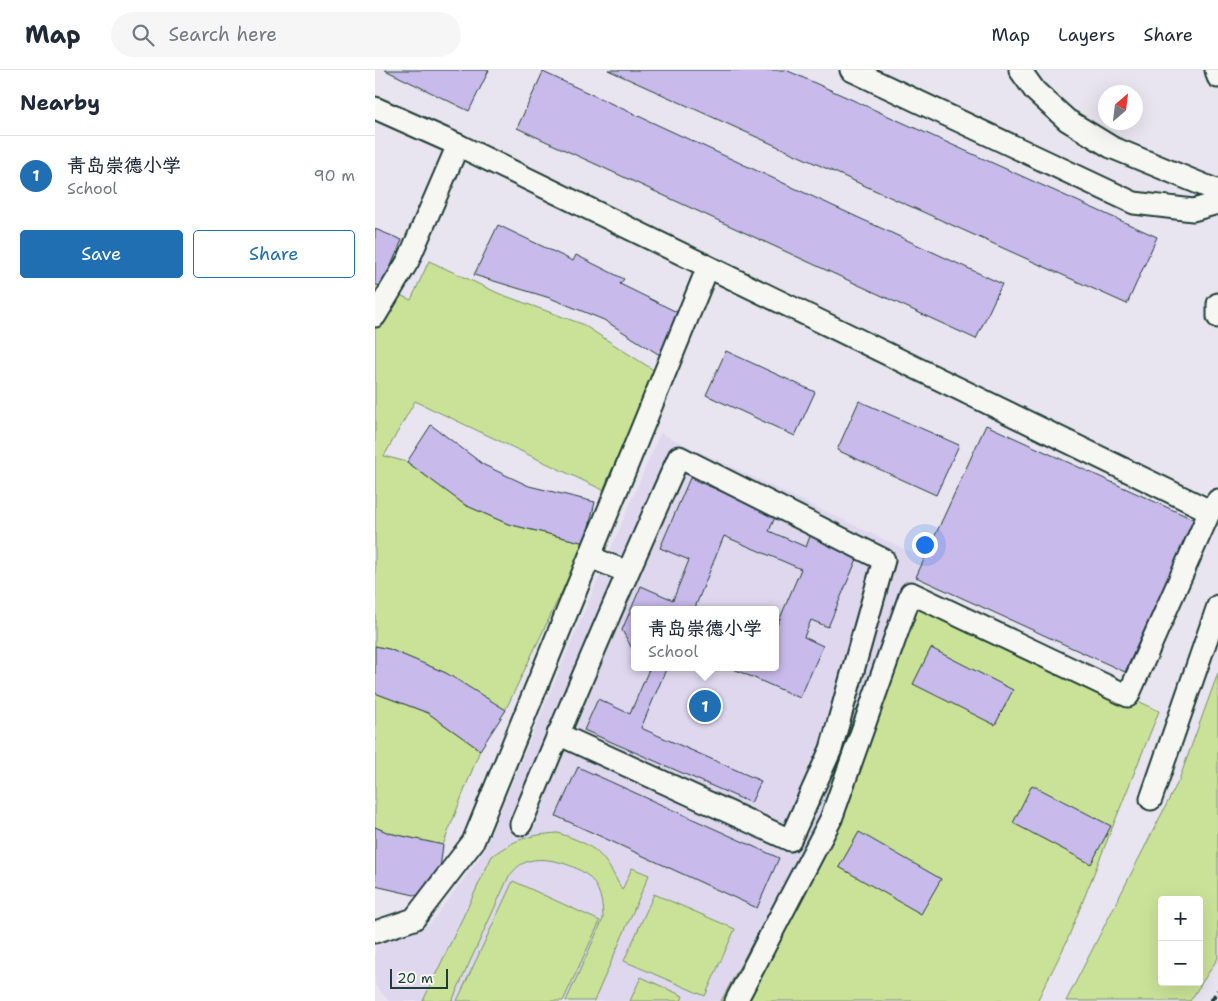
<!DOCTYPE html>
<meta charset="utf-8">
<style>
:root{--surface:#fff;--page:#f6f6f7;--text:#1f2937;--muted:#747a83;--line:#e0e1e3;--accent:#1f6fb2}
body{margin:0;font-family:"Shantell Sans","LXGW WenKai TC",sans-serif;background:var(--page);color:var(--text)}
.controls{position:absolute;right:15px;bottom:15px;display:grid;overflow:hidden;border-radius:5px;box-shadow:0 5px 20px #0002}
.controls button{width:45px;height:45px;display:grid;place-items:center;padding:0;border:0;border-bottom:1px solid var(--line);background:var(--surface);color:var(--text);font:25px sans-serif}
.compass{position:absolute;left:723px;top:15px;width:45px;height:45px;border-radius:50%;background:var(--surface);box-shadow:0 5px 20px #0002;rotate:28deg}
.scale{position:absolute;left:15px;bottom:12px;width:58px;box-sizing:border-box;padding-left:5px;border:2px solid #1f3d34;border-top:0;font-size:14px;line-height:18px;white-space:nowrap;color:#1f3d34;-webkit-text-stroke:4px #f6f6f2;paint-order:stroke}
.you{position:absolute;left:549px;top:474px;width:18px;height:18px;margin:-12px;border:4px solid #fff;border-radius:50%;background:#1a73e8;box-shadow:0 0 0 8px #1a73e833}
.badge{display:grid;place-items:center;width:32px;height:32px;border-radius:50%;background:var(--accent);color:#fff;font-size:16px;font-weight:700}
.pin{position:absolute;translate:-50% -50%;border:2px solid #fff;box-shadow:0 1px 5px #0006}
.popup{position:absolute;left:256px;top:536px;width:148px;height:65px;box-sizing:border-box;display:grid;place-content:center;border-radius:5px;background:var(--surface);filter:drop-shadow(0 1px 4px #0005);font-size:16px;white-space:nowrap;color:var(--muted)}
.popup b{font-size:19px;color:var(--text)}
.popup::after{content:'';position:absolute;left:50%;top:100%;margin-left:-10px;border:10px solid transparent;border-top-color:var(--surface)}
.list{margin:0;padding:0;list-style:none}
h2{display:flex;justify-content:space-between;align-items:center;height:65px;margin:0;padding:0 20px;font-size:21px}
h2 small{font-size:16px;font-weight:400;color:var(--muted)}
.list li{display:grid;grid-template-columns:32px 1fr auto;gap:15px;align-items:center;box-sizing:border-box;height:80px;padding:0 20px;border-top:1px solid var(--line)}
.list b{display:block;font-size:19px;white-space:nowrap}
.list p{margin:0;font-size:16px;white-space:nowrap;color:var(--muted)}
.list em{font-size:16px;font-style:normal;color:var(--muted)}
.actions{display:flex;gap:10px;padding:15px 20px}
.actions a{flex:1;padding:11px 0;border:1px solid var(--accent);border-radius:5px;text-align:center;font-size:18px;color:var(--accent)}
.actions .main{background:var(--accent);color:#fff}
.icon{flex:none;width:28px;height:28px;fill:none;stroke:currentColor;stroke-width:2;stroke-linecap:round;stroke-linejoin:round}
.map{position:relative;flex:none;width:843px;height:931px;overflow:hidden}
header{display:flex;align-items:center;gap:30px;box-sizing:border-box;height:70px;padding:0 25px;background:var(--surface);border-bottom:1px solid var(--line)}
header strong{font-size:24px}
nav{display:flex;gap:28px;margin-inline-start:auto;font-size:18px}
.search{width:350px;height:45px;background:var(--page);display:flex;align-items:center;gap:12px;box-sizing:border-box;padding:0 18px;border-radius:28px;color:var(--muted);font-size:19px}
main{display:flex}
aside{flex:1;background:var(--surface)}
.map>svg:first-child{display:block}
</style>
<header>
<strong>Map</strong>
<div class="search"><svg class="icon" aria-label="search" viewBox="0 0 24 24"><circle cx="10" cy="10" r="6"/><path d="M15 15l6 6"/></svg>Search here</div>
<nav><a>Map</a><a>Layers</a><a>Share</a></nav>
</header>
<main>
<aside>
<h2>Nearby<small></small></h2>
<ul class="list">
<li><span class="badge">1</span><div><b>青岛崇德小学</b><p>School</p></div><em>90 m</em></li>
</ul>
<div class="actions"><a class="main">Save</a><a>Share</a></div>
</aside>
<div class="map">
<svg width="843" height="931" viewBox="0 0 843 931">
<rect width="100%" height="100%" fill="#e8e4f0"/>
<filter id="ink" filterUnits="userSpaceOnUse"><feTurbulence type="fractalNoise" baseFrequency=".02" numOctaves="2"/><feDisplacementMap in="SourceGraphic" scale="10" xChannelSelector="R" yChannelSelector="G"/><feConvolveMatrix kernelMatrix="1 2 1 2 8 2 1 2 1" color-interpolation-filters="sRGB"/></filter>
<g filter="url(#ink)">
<!-- built -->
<path fill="#ded7ee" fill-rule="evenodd" d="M 285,363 L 550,489 L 444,750 L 346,931 L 14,931 L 0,915 L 0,877 L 55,854 L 106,786 ZM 260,540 L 400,540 L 400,597 L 260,597 Z"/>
<!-- green -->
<g fill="#cae298" stroke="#749066" fill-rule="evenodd">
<polygon points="54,191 125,224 207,254 280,301 228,420 40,331 9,386 32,392 90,435 133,454 210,473 129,643 71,603 14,579 0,576 0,214 36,230"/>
<polygon points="536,523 784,641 691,873 662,931 346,931 444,750"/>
<path d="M 843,603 L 843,888 L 815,931 L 691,931 L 804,710 ZM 787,830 L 824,830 L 824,912 L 787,912 Z"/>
<polygon points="0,623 53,643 105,680 68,775 14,763 0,757"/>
<path d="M 183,763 C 222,776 228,783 247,820 L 257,798 L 274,805 L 219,931 L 191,931 L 228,849 C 228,833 225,816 212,805 C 199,794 165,784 149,793 C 143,795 138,802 134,806 L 77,931 L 48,931 L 117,786 C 140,769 154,765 183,763 Z"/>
<polygon points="138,811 225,851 188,931 82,931"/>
<polygon points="279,824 360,859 330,926 249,891"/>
<polygon points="266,907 308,926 306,931 255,931"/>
</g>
<!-- building -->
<g fill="#c8baeb" stroke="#1f3d34">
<polygon points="10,0 114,0 94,41"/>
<polygon points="233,0 411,0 782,167 752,234"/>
<polygon points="168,2 627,214 601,269 142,58"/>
<polygon points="123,155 198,191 201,185 249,209 245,214 318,250 296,292 229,250 175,228 99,205"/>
<polygon points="0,159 27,170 7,217 0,214"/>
<polygon points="351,281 440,322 420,366 331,325"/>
<polygon points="484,331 584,375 561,425 462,380"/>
<polygon points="56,355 109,395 154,416 220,432 210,473 133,454 90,435 32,392"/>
<polygon points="611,355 820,450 750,602 541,507"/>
<polygon points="315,408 401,445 394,461 431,477 437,461 485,482 453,557 436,550 429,567 448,576 425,628 354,597 400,597 400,560 426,499 349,466 319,540 260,540 260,584 247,560 266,516 298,530 314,490 285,478"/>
<polygon points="0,576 14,579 71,603 131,640 105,680 53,643 0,623"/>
<polygon points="556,578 638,620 620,655 538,614"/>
<polygon points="275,597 292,597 266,658 386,711 376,733 209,660 223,629 255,644"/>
<polygon points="203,697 404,788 382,838 181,746"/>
<polygon points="657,715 736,756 716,794 638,753"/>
<polygon points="0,757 14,763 68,775 61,830 0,816"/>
<polygon points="484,762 566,809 546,844 464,797"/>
</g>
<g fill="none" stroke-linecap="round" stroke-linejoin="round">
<defs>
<g id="street">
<polyline points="476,0 759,133 818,140 843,133"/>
<polyline points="645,0 660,21 692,50 736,77 843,121"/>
<polyline points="841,0 843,7"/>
<polyline points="0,38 83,75 835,441"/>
<polyline points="843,234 843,247"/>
<polyline points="0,246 33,191 83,75"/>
<polyline points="215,487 252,502"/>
<polyline points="776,729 843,536"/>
<path d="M 146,754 C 197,631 249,509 304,387 L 509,490 L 456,679 L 415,770 L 183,664"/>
<polyline points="0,862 39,849 98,772 333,197"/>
<polyline points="361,931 456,749 536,523 753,626 835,441 843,430"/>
</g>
</defs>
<!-- street casing -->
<use href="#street" stroke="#1f3d34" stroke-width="25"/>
<!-- street -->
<use href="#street" stroke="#f6f6f2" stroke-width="21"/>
<!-- rail -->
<polyline stroke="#1f3d34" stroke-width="4" stroke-dasharray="8 4" stroke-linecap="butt" points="836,931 843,920"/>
</g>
</g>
</svg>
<div class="controls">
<button>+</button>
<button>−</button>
</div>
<svg class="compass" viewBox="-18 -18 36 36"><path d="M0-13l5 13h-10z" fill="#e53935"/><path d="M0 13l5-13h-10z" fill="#747a83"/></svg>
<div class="scale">20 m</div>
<div class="you"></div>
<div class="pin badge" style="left:330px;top:636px">1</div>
<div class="popup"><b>青岛崇德小学</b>School</div>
</div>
</main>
